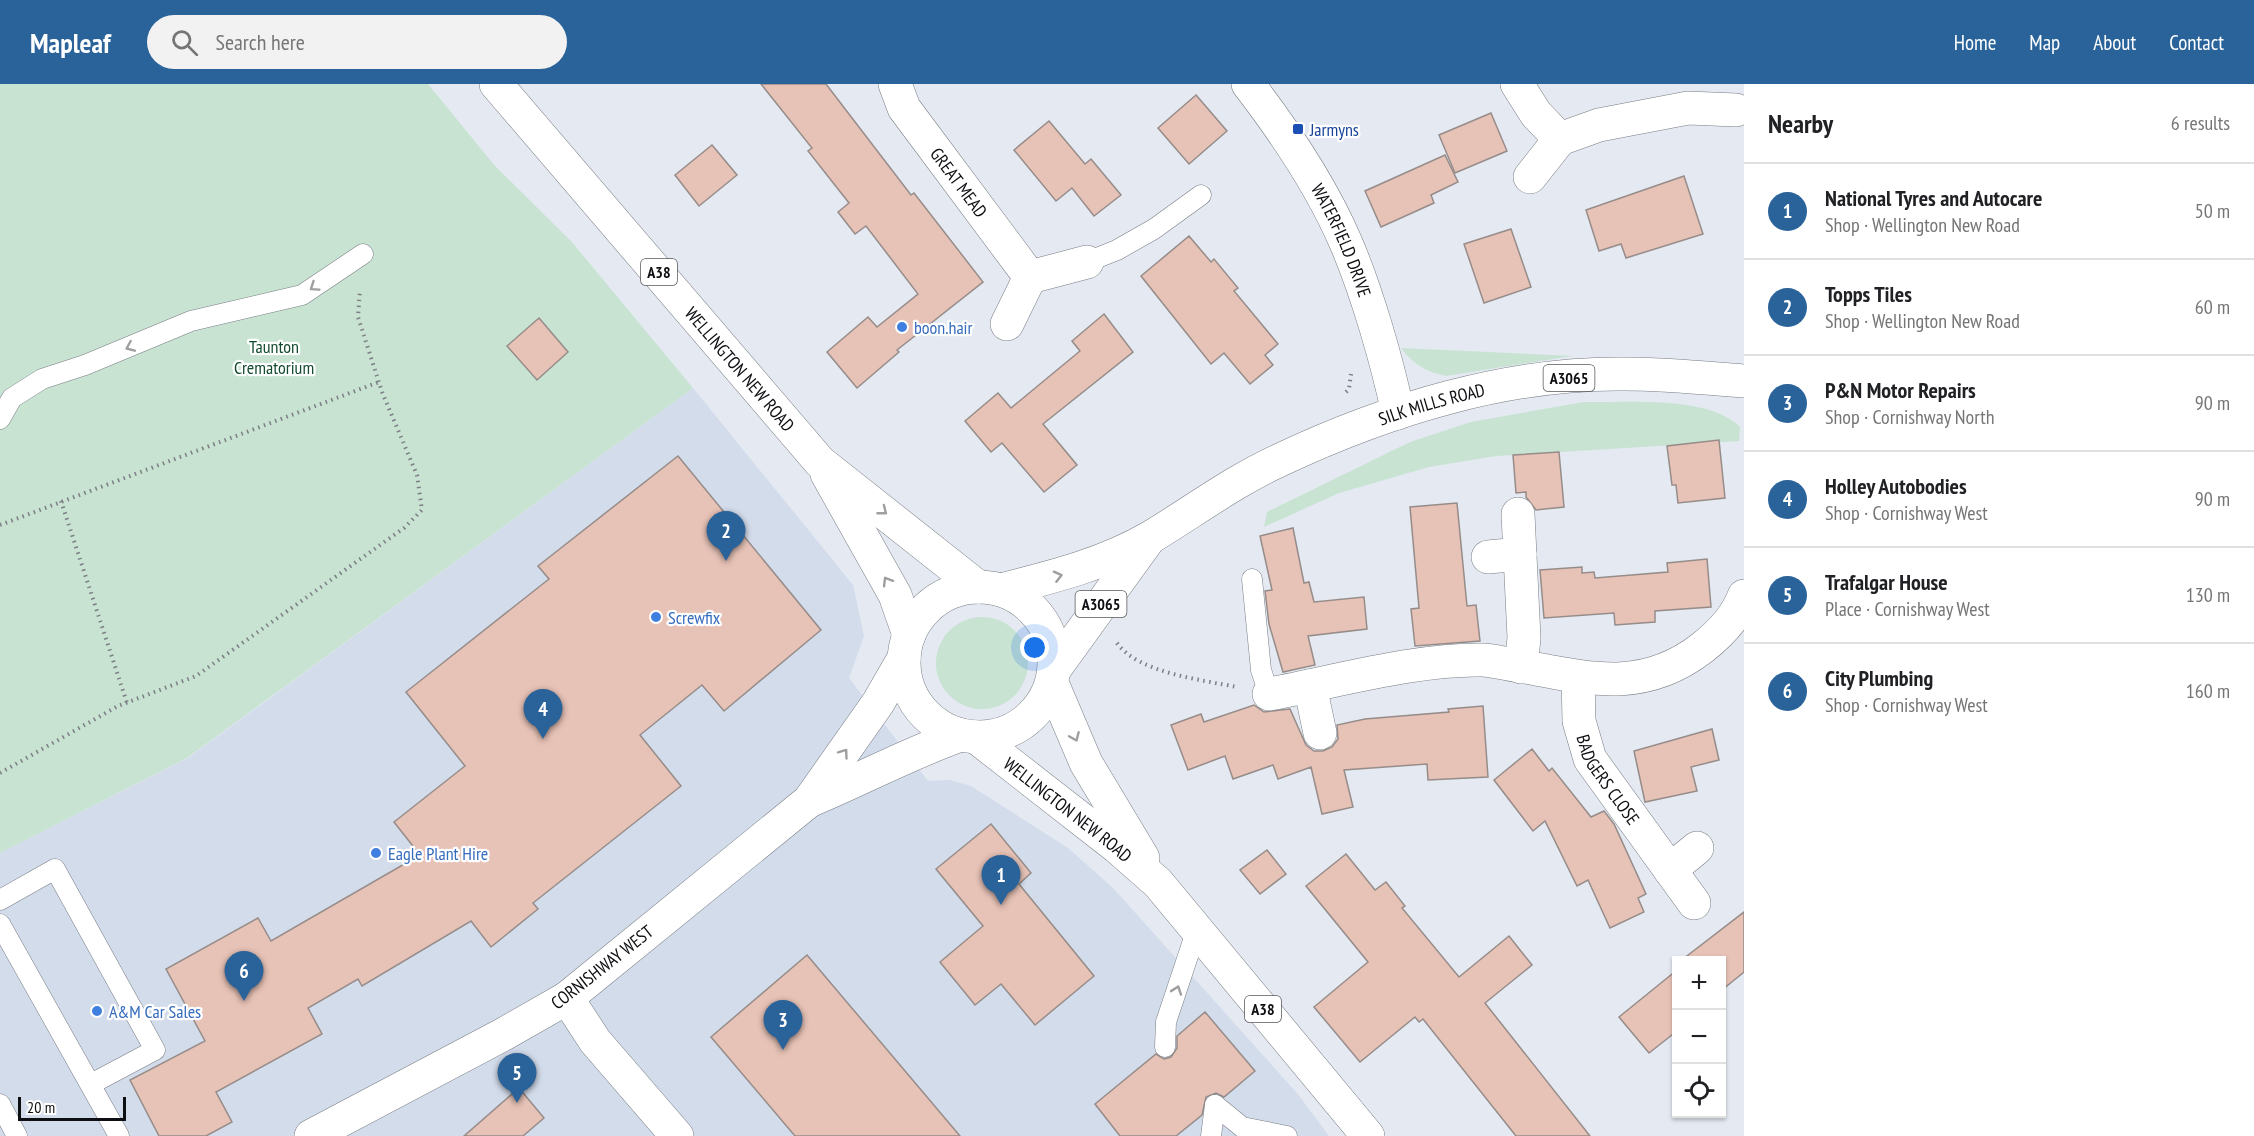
<!DOCTYPE html>
<meta charset="utf-8">
<style>
:root{--surface:#fff;--page:#f2f2f2;--text:#202124;--muted:#757577;--line:#e0e0e0;--accent:#2a629a}
body{margin:0;font-family:"PT Sans Narrow",sans-serif;background:var(--page);color:var(--text)}
.controls{position:absolute;right:18px;bottom:18px;display:grid;overflow:hidden;border-radius:0px;box-shadow:0 2px 4px #0004}
.controls button{width:54px;height:54px;display:grid;place-items:center;padding:0;border:0;border-bottom:2px solid var(--line);background:var(--surface);color:var(--text);font:30px sans-serif}
.scale{position:absolute;left:18px;bottom:15px;width:108px;box-sizing:border-box;padding-left:6px;border:3px solid #0e0f12;border-top:0;font-size:16px;line-height:21px;white-space:nowrap;color:#0e0f12;-webkit-text-stroke:4px #fff;paint-order:stroke}
.you{position:absolute;left:1035px;top:564px;width:21px;height:21px;margin:-15px;border:4px solid #fff;border-radius:50%;background:#1a73e8;box-shadow:0 0 0 9px #1a73e833}
.badge{display:grid;place-items:center;width:39px;height:39px;border-radius:50%;background:var(--accent);color:#fff;font-size:20px;font-weight:700}
.pin{position:absolute;translate:-50% -50px;filter:drop-shadow(0 2px 3px #0008)}
.pin::after{content:'';position:absolute;top:32px;width:21px;height:18px;background:inherit;clip-path:polygon(0 0,100% 0,50% 100%)}
.list{margin:0;padding:0;list-style:none}
h2{display:flex;justify-content:space-between;align-items:center;height:78px;margin:0;padding:0 24px;font-size:26px}
h2 small{font-size:20px;font-weight:400;color:var(--muted)}
.list li{display:grid;grid-template-columns:39px 1fr auto;gap:18px;align-items:center;box-sizing:border-box;height:96px;padding:0 24px;border-top:2px solid var(--line)}
.list b{display:block;font-size:22px;white-space:nowrap}
.list p{margin:0;font-size:20px;white-space:nowrap;color:var(--muted)}
.list em{font-size:20px;font-style:normal;color:var(--muted)}
.icon{flex:none;width:33px;height:33px;fill:none;stroke:currentColor;stroke-width:2;stroke-linecap:round;stroke-linejoin:round}
.map{position:relative;flex:none;width:1744px;height:1052px;overflow:hidden}
header{display:flex;align-items:center;gap:36px;box-sizing:border-box;height:84px;padding:0 30px;background:var(--accent);color:#fff}
header strong{font-size:28px}
nav{display:flex;gap:33px;margin-inline-start:auto;font-size:21px}
.search{width:420px;height:54px;background:var(--page);display:flex;align-items:center;gap:15px;box-sizing:border-box;padding:0 21px;border-radius:33px;color:var(--muted);font-size:22px}
main{display:flex}
aside{flex:1;background:var(--surface)}
.map>svg:first-child{display:block}
</style>
<header>
<strong>Mapleaf</strong>
<div class="search"><svg class="icon" aria-label="search" viewBox="0 0 24 24"><circle cx="10" cy="10" r="6"/><path d="M15 15l6 6"/></svg>Search here</div>
<nav><a>Home</a><a>Map</a><a>About</a><a>Contact</a></nav>
</header>
<main>
<div class="map">
<svg width="1744" height="1052" viewBox="0 0 1744 1052">
<rect width="100%" height="100%" fill="#e4e9f2"/>
<!-- built -->
<polygon fill="#d3dceb" points="693,304 853,501 864,552 849,594 928,697 950,696 971,702 1068,764 1113,804 1297,1009 1329,1052 0,1052 0,769 188,674"/>
<!-- green -->
<g fill="#c8e3d2">
<polygon points="0,0 428,0 495,82 571,157 693,304 187,674 0,769"/>
<path d="M 1401,264 L 1572,272 L 1446,292 C 1426,288 1413,280 1401,264 Z"/>
<path d="M 1584,318 C 1628,319 1708,311 1740,343 L 1739,357 L 1496,372 L 1429,383 L 1339,409 L 1264,443 L 1267,428 L 1410,358 L 1471,338 Z"/>
<circle cx="982" cy="579" r="46"/>
</g>
<!-- building -->
<g fill="#e7c2b6" stroke="#968c89" stroke-width="1.5">
<polygon points="761,0 826,0 911,111 914,109 983,198 897,266 899,268 857,304 827,268 868,233 877,243 918,210 866,142 855,150 838,128 849,119 808,67 812,64"/>
<polygon points="1196,11 1227,47 1189,80 1158,44"/>
<polygon points="1491,29 1507,67 1455,89 1439,51"/>
<polygon points="1049,37 1085,80 1091,75 1121,111 1094,132 1072,104 1056,117 1014,66"/>
<polygon points="712,61 737,91 699,122 675,91"/>
<polygon points="1445,71 1458,98 1431,111 1434,119 1381,143 1365,107"/>
<polygon points="1684,92 1703,150 1626,174 1621,160 1599,167 1586,126"/>
<polygon points="1511,145 1531,203 1484,219 1464,160"/>
<polygon points="1189,152 1211,178 1214,175 1238,204 1234,207 1278,260 1265,271 1273,281 1250,300 1224,269 1211,280 1141,192"/>
<polygon points="1104,230 1133,268 1043,340 1077,381 1044,408 1002,359 991,368 965,337 998,309 1011,324 1080,267 1072,257"/>
<polygon points="539,234 568,268 537,296 507,262"/>
<polygon points="1719,356 1725,414 1678,419 1676,401 1672,401 1667,362"/>
<polygon points="1559,368 1564,423 1536,426 1526,413 1526,408 1516,409 1513,371"/>
<polygon points="678,372 821,546 724,627 702,601 640,651 681,702 533,819 538,825 491,863 471,837 362,902 358,895 308,924 322,950 216,1008 232,1038 206,1052 159,1052 130,996 205,957 166,885 258,834 271,857 420,771 394,738 465,682 406,608 549,495 538,482"/>
<polygon points="1457,419 1467,522 1476,521 1480,557 1415,562 1411,525 1419,524 1410,423"/>
<polygon points="1293,444 1304,499 1309,498 1314,518 1364,513 1367,545 1308,552 1315,581 1283,588 1269,540 1265,507 1272,506 1260,452"/>
<polygon points="1707,475 1711,523 1655,527 1655,538 1615,541 1614,529 1544,534 1540,486 1582,483 1582,489 1594,488 1595,494 1668,488 1667,479"/>
<polygon points="1254,621 1264,628 1290,625 1306,661 1314,667 1323,667 1332,663 1338,655 1337,641 1365,635 1449,628 1448,625 1483,622 1488,693 1428,696 1427,680 1344,686 1353,723 1322,730 1311,683 1278,695 1273,681 1233,695 1225,672 1188,686 1171,641 1201,630 1204,638"/>
<polygon points="1712,645 1719,676 1691,683 1697,707 1645,718 1634,667"/>
<polygon points="1532,665 1549,687 1552,684 1591,733 1604,727 1614,740 1646,810 1638,814 1644,828 1610,844 1588,796 1577,802 1545,737 1533,747 1494,696"/>
<polygon points="991,740 1031,789 1019,800 1094,892 1035,941 1001,900 975,921 940,878 983,842 936,785"/>
<polygon points="1267,766 1286,790 1260,810 1240,786"/>
<polygon points="1346,770 1375,806 1386,798 1405,822 1402,824 1459,893 1509,852 1532,881 1485,919 1590,1052 1516,1052 1423,935 1419,938 1415,933 1360,978 1314,923 1368,878 1306,802"/>
<polygon points="1744,828 1744,888 1722,906 1722,876 1683,875"/>
<polygon points="807,871 960,1052 795,1052 711,953"/>
<polygon points="1677,886 1677,947 1649,969 1619,933"/>
<polygon points="1205,928 1255,987 1224,1013 1216,1009 1206,1013 1202,1031 1176,1052 1120,1052 1095,1020 1156,970 1164,975 1171,973 1177,964 1177,952"/>
<polygon points="519,1004 544,1034 523,1052 464,1052"/>
</g>
<g fill="none" stroke-linecap="round" stroke-linejoin="round">
<defs>
<g id="service">
<polyline points="1087,178 1117,166 1154,145 1201,111"/>
<polyline points="0,335 12,314 42,295 85,281 191,237 302,211 363,170"/>
<polyline points="1252,495 1261,586 1269,610"/>
<polyline points="0,816 55,785 155,966 91,1000"/>
<polyline points="0,840 119,1052"/>
<polyline points="1165,963 1166,938 1197,845"/>
<polyline points="0,1020 17,1052"/>
<polyline points="1215,1021 1242,1043 1287,1052"/>
<polyline points="1211,1052 1215,1021"/>
</g>
<g id="minor">
<path id="s1" d="M 895,0 L 904,24 L 1030,193"/>
<path id="s2" d="M 1248,0 C 1285,48 1322,103 1346,159 C 1367,208 1387,277 1398,329"/>
<polyline points="1517,0 1536,30 1560,55 1530,93"/>
<polyline points="1560,55 1599,41 1688,24 1736,26"/>
<polyline points="1007,240 1030,193 1087,178"/>
<polyline points="1518,430 1524,554 1521,583"/>
<polyline points="1488,473 1520,470"/>
<path id="s3" d="M 1578,593 L 1579,637 L 1590,675 L 1694,819"/>
<polyline points="1310,602 1320,649"/>
<path d="M 1269,610 C 1334,598 1419,574 1484,576 C 1497,577 1511,581 1525,583 C 1590,595 1644,609 1702,564 C 1720,550 1736,534 1744,512"/>
<polyline points="1670,786 1697,764"/>
<polyline points="311,1052 504,950 567,914 595,957 677,1052"/>
</g>
<g id="tertiary">
<path d="M 809,717 C 860,696 909,669 961,651"/>
<polyline points="567,914 809,717 878,619 904,574"/>
</g>
<g id="primary">
<path id="s4" d="M 496,0 L 820,378 L 978,503"/>
<polyline points="827,390 895,511 909,551"/>
<circle cx="979" cy="578" r="75"/>
<path id="s5" d="M 1001,506 C 1052,493 1105,480 1151,453 C 1194,427 1234,397 1280,376 C 1386,326 1508,288 1626,290 C 1665,290 1705,294 1744,297"/>
<polyline points="1054,586 1148,456"/>
<polyline points="1052,599 1086,679 1143,774"/>
<path id="s6" d="M 976,653 L 1117,763 L 1158,799 L 1368,1052"/>
</g>
</defs>
<!-- service casing -->
<use href="#service" stroke="#787d84" stroke-width="21"/>
<!-- minor casing -->
<use href="#minor" stroke="#787d84" stroke-width="34"/>
<!-- tertiary casing -->
<use href="#tertiary" stroke="#787d84" stroke-width="34"/>
<!-- primary casing -->
<use href="#primary" stroke="#787d84" stroke-width="34"/>
<!-- path -->
<g stroke="#7c7f85" stroke-width="4" stroke-dasharray="1.5 4.5" stroke-linecap="butt">
<polyline points="1346,308 1349,305 1351,290"/>
<polyline points="61,417 127,619"/>
<polyline points="0,441 379,298"/>
<path d="M 1117,559 C 1138,589 1203,596 1237,603"/>
<polyline points="0,689 118,622 196,592 404,444 422,426 417,391 382,308 358,233 360,206"/>
</g>
<!-- service -->
<use href="#service" stroke="#fff" stroke-width="20"/>
<!-- minor -->
<use href="#minor" stroke="#fff" stroke-width="33"/>
<!-- tertiary -->
<use href="#tertiary" stroke="#fff" stroke-width="33"/>
<!-- primary -->
<use href="#primary" stroke="#fff" stroke-width="33"/>
</g>
<!-- one-way arrows -->
<defs><path id="oneway-chevron" d="M-2-3.5L2.5 0L-2 3.5" fill="none" stroke-width="1.6" stroke-linecap="round" stroke-linejoin="round" transform="scale(1.5)"/></defs>
<g stroke="#9f9fa0">
<use href="#oneway-chevron" transform="translate(314 203) rotate(146)"/>
<use href="#oneway-chevron" transform="translate(130 263) rotate(157)"/>
<use href="#oneway-chevron" transform="translate(883 427) rotate(38)"/>
<use href="#oneway-chevron" transform="translate(1058 492) rotate(-14)"/>
<use href="#oneway-chevron" transform="translate(887 497) rotate(-121)"/>
<use href="#oneway-chevron" transform="translate(1075 653) rotate(67)"/>
<use href="#oneway-chevron" transform="translate(844 669) rotate(-54)"/>
<use href="#oneway-chevron" transform="translate(1177 906) rotate(-71)"/>
</g>
<!-- markers -->
<rect fill="#1a4fb4" stroke="#fff" stroke-width="2" x="1292" y="39" width="12" height="12" rx="3"/>
<g fill="#3f7fe0" stroke="#fff" stroke-width="2">
<circle cx="902" cy="243" r="6"/>
<circle cx="656" cy="533" r="6"/>
<circle cx="376" cy="769" r="6"/>
<circle cx="97" cy="927" r="6"/>
</g>
<g text-anchor="middle" dominant-baseline="central" stroke-width="4.5" stroke-linejoin="round" paint-order="stroke">
<!-- shield labels -->
<g fill="#fff" stroke="#565759" stroke-width="1.5">
<rect x="641" y="175" width="36" height="26" rx="4.5"/>
<rect x="1543.5" y="281" width="51" height="26" rx="4.5"/>
<rect x="1075.5" y="507" width="51" height="26" rx="4.5"/>
<rect x="1245" y="912" width="36" height="26" rx="4.5"/>
</g>
<g font-size="16" font-weight="bold" fill="#0e0f12">
<text x="659" y="188">A38</text>
<text x="1569" y="294">A3065</text>
<text x="1101" y="520">A3065</text>
<text x="1263" y="925">A38</text>
</g>
<!-- transit labels -->
<g font-size="18" fill="#164399" stroke="#fff" text-anchor="start">
<text x="1310" y="45">Jarmyns</text>
</g>
<!-- street labels -->
<g font-size="18" fill="#0e0f12" stroke="#fff">
<text stroke="none"><textPath href="#s1" startOffset="118">GREAT MEAD</textPath></text>
<text stroke="none"><textPath href="#s2" startOffset="183">WATERFIELD DRIVE</textPath></text>
<text stroke="none"><textPath href="#s4" startOffset="375">WELLINGTON NEW ROAD</textPath></text>
<text stroke="none"><textPath href="#s5" startOffset="472">SILK MILLS ROAD</textPath></text>
<text stroke="none"><textPath href="#s3" startOffset="110">BADGERS CLOSE</textPath></text>
<text stroke="none"><textPath href="#s6" startOffset="117">WELLINGTON NEW ROAD</textPath></text>
<text transform="translate(602 883) rotate(-38)">CORNISHWAY WEST</text>
</g>
<!-- shop labels -->
<g font-size="18" fill="#366cbe" stroke="#fff" text-anchor="start">
<text x="914" y="243">boon.hair</text>
<text x="668" y="533">Screwfix</text>
<text x="388" y="769">Eagle Plant Hire</text>
<text x="109" y="927">A&amp;M Car Sales</text>
</g>
<!-- park labels -->
<g font-size="18" fill="#134b2f" stroke="#fff">
<text x="274" y="262">Taunton<tspan x="274" dy="21">Crematorium</tspan></text>
</g>
</g>
</svg>
<div class="controls">
<button>+</button>
<button>−</button>
<button><svg class="icon" aria-label="locate" viewBox="0 0 24 24"><circle cx="12" cy="12" r="6"/><path d="M12 2v4M12 18v4M2 12h4M18 12h4"/></svg></button>
</div>
<div class="scale">20 m</div>
<div class="you"></div>
<div class="pin badge" style="left:1001px;top:821px">1</div>
<div class="pin badge" style="left:726px;top:477px">2</div>
<div class="pin badge" style="left:783px;top:966px">3</div>
<div class="pin badge" style="left:543px;top:655px">4</div>
<div class="pin badge" style="left:517px;top:1019px">5</div>
<div class="pin badge" style="left:244px;top:917px">6</div>
</div>
<aside>
<h2>Nearby<small>6 results</small></h2>
<ul class="list">
<li><span class="badge">1</span><div><b>National Tyres and Autocare</b><p>Shop · Wellington New Road</p></div><em>50 m</em></li>
<li><span class="badge">2</span><div><b>Topps Tiles</b><p>Shop · Wellington New Road</p></div><em>60 m</em></li>
<li><span class="badge">3</span><div><b>P&amp;N Motor Repairs</b><p>Shop · Cornishway North</p></div><em>90 m</em></li>
<li><span class="badge">4</span><div><b>Holley Autobodies</b><p>Shop · Cornishway West</p></div><em>90 m</em></li>
<li><span class="badge">5</span><div><b>Trafalgar House</b><p>Place · Cornishway West</p></div><em>130 m</em></li>
<li><span class="badge">6</span><div><b>City Plumbing</b><p>Shop · Cornishway West</p></div><em>160 m</em></li>
</ul>
</aside>
</main>
